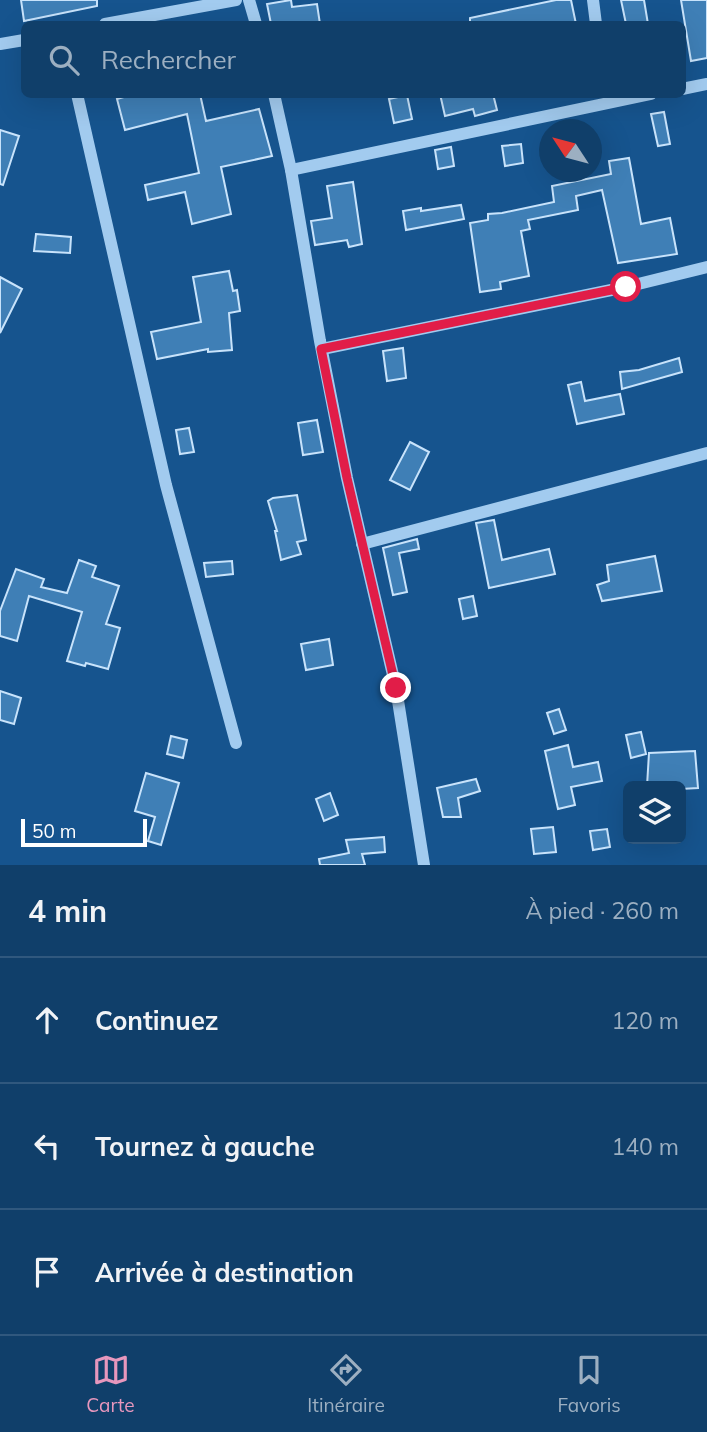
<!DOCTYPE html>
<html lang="fr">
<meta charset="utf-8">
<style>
:root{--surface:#103f6a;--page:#1e4a72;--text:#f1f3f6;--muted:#9cafc1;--line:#30587e;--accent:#e797bd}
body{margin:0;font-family:Mulish,sans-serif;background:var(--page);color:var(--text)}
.controls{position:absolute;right:21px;bottom:21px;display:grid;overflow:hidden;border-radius:10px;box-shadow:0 7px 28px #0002}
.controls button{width:63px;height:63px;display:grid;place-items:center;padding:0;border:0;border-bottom:2px solid var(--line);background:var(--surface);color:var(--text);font:35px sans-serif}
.compass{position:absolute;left:539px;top:119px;width:63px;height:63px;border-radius:50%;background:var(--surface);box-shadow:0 7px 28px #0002;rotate:306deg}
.scale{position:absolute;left:21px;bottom:18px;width:126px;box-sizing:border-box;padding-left:7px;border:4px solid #fff;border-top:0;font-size:19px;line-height:24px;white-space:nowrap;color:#fff;-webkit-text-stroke:5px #16548e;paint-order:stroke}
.stop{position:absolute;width:21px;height:21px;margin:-16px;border:5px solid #e11d48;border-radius:50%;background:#fff}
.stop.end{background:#e11d48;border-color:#fff;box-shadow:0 2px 7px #0008}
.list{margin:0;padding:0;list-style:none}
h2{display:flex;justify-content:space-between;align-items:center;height:91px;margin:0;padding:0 28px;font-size:30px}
h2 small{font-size:23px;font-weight:400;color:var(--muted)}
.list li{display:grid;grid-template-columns:46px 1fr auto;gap:21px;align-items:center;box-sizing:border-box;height:126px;padding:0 28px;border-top:2px solid var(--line)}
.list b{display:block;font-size:26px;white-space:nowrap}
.list em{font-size:23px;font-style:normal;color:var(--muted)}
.icon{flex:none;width:38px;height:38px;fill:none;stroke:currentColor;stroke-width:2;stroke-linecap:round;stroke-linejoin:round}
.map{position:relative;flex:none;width:707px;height:865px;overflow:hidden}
.search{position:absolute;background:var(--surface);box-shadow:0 7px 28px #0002;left:21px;right:21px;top:21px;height:77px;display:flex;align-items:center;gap:18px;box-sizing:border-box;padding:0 24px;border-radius:10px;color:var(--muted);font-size:26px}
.sheet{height:469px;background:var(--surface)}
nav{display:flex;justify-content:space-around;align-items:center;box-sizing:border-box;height:98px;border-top:2px solid var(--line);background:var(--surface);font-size:19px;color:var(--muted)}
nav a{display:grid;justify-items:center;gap:4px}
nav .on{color:var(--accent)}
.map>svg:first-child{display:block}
</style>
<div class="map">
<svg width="707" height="865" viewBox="0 0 707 865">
<rect width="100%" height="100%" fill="#16548e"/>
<!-- building -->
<g fill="#3f7fb6" stroke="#c8e3fb" stroke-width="2">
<polygon points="21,0 97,0 97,6 24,21"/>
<polygon points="291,0 292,7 317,4 320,24 271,24 267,4"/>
<polygon points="556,0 571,0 576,24 470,24 470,18"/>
<polygon points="621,0 644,0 648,24 626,24"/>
<polygon points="681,0 707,0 707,58 691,61"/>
<polygon points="134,94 200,94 206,121 259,109 272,156 221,167 231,214 192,224 185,192 148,200 145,185 199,173 187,114 125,130 117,99"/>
<polygon points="440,94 493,94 497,110 475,116 473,109 445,116"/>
<polygon points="407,95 412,119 394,123 389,99"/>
<polygon points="664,112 670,144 658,146 651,114"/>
<polygon points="0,130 19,136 3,185 0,184"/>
<polygon points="521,144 523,163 505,166 502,146"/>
<polygon points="451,147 454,166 438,169 435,150"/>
<polygon points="629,158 641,224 670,218 677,254 618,263 602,190 576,196 578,210 528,220 530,229 521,231 529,276 500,282 501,289 480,292 470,223 488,220 488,214 502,213 554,202 552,186 611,174 609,161"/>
<polygon points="353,182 362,244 349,247 347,240 315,245 311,221 332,218 327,186"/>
<polygon points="461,205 464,219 406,230 403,211 421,208 421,211"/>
<polygon points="36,234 71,237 70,253 34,251"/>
<polygon points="229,271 233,291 237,290 240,311 229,313 232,350 208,352 208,349 157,359 151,332 201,322 193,277"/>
<polygon points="0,277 22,289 0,333"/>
<polygon points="403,348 406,378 387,381 383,351"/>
<polygon points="679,358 682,372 622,389 620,372 639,370"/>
<polygon points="581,382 585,401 620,394 624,414 577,424 568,385"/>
<polygon points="317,420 323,452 303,455 298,423"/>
<polygon points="189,428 194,452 180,454 176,430"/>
<polygon points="410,442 429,452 410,490 390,480"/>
<polygon points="297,495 306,540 297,542 301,554 281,560 275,531 277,531 268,501 273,498"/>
<polygon points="494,520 502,560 549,549 555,574 489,588 476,523"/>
<polygon points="417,539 419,549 399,553 407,592 393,595 383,548"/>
<polygon points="655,556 662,591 602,601 597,585 609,581 607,565"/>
<polygon points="79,560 96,566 92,577 119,586 106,624 120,628 108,669 86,663 85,666 67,661 82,612 29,596 17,641 0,636 0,611 16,569 44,579 41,587 67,593"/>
<polygon points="232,561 233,574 206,577 204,563"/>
<polygon points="473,596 477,616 463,619 459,599"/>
<polygon points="329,639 333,665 306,670 301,644"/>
<polygon points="0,691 21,698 14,724 0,720"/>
<polygon points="559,709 566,730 554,734 547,713"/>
<polygon points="641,732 646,754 631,758 626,735"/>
<polygon points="171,736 187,740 183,758 167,754"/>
<polygon points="568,745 573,767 598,762 602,781 571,787 575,805 558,809 545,751"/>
<polygon points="695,751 698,788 681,789 681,786 647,786 649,753"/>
<polygon points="146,773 179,783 161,845 148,841 155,817 135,811"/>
<polygon points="476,779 480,791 458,798 461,817 443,817 437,788"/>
<polygon points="330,793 338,815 324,821 316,799"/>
<polygon points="553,827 556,852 534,854 531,829"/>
<polygon points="607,829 610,847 593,850 590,831"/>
<polygon points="384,837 385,852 362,854 365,865 320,865 319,859 349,853 346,840"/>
</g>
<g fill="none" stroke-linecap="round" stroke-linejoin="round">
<!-- minor -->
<g stroke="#a2cbef" stroke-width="12">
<polyline points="249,0 256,24"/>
<polyline points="593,0 596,24"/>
<polyline points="105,24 236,0"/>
<polyline points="0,44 24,40"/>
<polyline points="682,89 707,84"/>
<polyline points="77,94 166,485 236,743"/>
<polyline points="274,94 291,170 320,341 347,478 396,688 424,865"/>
<polyline points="291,170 651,94"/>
<polyline points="322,349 626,287 707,267"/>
<polyline points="362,544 707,453"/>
</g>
</g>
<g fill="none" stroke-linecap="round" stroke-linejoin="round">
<!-- route -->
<polyline stroke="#e11d48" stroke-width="9" points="396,688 347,478 321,349 626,287"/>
</g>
</svg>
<div class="controls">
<button><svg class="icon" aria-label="layers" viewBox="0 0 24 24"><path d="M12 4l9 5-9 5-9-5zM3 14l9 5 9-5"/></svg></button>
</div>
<svg class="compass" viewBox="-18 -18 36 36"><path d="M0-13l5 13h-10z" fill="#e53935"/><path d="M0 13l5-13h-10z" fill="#9cafc1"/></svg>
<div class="scale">50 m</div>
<div class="stop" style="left:626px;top:287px"></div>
<div class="stop end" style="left:396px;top:688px"></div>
<div class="search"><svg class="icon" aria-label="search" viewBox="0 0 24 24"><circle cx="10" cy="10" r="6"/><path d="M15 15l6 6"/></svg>Rechercher</div>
</div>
<section class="sheet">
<h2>4 min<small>À pied · 260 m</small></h2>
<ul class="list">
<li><svg class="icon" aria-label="ahead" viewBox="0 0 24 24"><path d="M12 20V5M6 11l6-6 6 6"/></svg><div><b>Continuez</b></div><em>120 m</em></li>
<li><svg class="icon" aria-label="left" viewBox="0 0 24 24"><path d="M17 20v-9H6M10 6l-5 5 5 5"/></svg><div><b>Tournez à gauche</b></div><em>140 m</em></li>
<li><svg class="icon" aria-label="arrive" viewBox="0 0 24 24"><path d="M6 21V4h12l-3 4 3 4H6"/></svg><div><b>Arrivée à destination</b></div></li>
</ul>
</section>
<nav>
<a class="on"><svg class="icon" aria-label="map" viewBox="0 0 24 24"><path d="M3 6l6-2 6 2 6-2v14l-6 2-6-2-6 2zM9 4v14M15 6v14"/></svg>Carte</a>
<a><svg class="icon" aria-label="directions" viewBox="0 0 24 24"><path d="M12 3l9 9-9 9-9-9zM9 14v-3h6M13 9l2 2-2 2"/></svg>Itinéraire</a>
<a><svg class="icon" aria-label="saved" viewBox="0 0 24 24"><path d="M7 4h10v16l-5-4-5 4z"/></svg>Favoris</a>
</nav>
